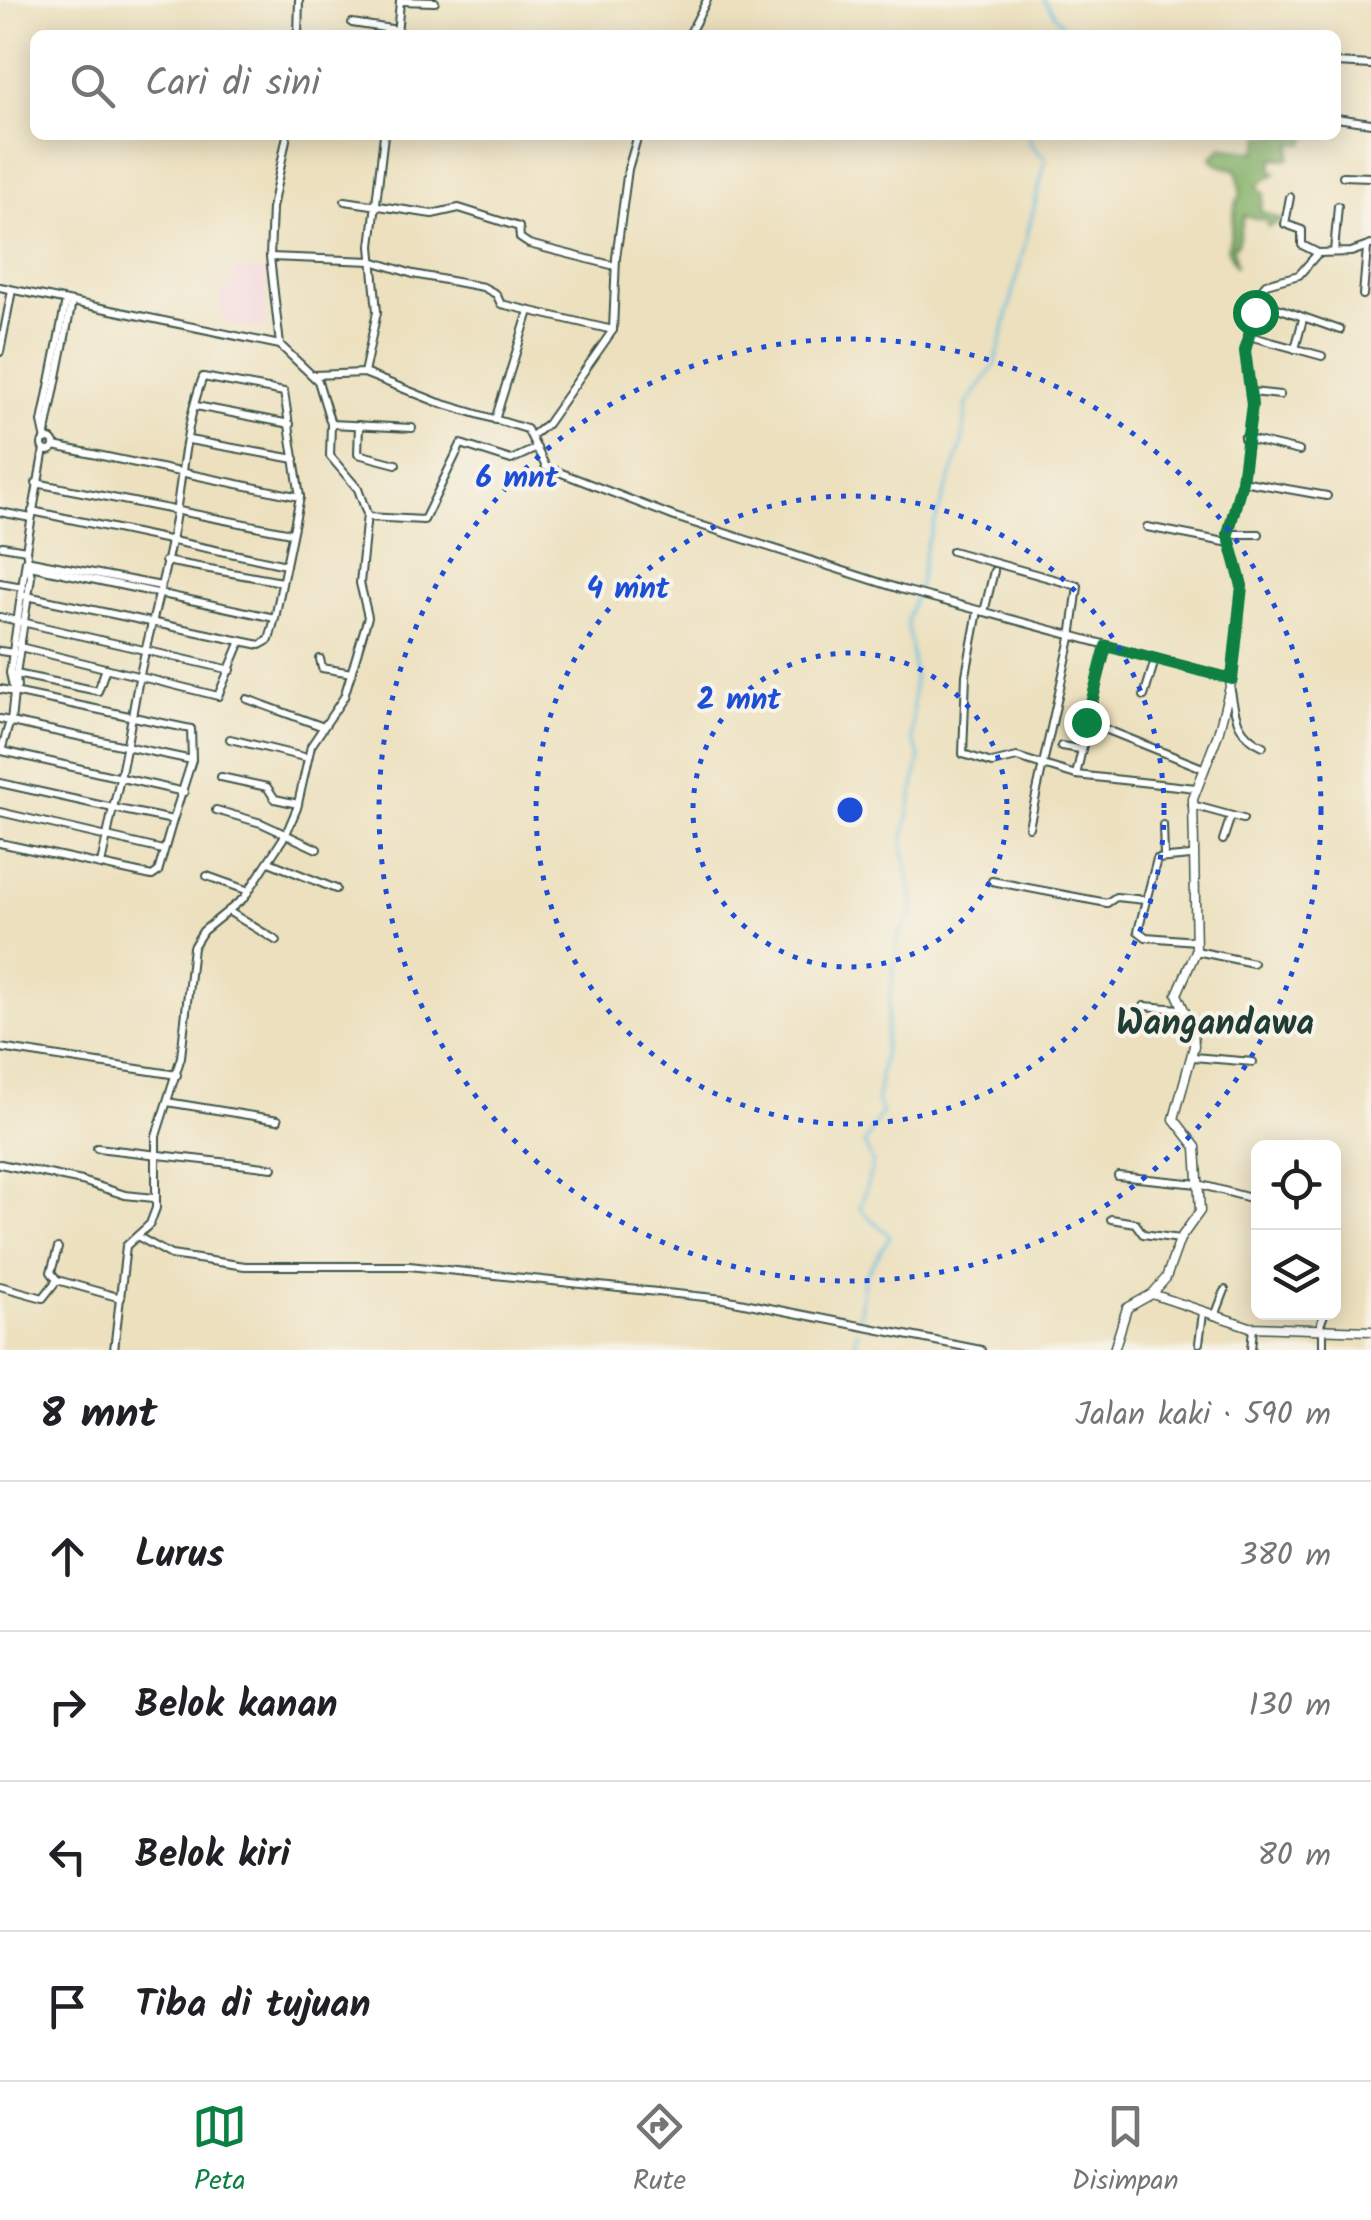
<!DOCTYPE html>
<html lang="id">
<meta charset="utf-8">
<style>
:root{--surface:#fff;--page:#f2f2f2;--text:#202124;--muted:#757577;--line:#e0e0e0;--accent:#0b8043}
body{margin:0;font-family:Kalam,sans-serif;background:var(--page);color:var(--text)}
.controls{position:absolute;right:30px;bottom:30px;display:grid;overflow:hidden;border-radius:15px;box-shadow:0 5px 25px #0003}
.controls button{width:90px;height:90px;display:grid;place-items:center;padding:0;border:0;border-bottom:2px solid var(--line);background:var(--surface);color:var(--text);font:50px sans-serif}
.stop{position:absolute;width:30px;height:30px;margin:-22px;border:8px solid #0b8043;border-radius:50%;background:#fff}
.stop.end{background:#0b8043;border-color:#fff;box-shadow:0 2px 10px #0008}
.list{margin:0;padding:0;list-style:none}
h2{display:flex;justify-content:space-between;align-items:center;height:130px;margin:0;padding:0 40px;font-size:42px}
h2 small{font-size:32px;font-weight:400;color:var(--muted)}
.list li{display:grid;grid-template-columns:65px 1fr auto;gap:30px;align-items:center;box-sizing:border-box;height:150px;padding:0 40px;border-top:2px solid var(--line)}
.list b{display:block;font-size:38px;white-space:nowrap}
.list em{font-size:32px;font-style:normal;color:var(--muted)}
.icon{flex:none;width:55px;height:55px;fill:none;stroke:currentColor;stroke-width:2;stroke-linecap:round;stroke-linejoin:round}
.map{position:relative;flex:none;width:1371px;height:1350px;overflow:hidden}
.search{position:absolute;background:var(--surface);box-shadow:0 5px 25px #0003;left:30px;right:30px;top:30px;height:110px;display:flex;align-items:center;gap:25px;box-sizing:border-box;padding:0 35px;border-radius:15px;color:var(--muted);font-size:38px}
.sheet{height:730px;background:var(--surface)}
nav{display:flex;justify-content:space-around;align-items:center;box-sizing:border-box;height:140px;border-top:2px solid var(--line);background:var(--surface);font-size:28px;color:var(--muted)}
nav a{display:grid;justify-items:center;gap:5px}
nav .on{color:var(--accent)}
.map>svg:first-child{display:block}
</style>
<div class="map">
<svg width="1371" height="1350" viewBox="0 0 1371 1350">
<rect width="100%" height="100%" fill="#f7f3e8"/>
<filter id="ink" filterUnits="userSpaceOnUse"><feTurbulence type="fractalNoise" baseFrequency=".01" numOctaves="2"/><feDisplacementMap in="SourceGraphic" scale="20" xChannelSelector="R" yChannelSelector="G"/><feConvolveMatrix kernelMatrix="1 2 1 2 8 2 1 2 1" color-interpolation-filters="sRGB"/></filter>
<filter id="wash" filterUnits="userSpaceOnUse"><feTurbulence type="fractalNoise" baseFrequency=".0048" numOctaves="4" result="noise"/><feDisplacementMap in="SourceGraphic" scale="40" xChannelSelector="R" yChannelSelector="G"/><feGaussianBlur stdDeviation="2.25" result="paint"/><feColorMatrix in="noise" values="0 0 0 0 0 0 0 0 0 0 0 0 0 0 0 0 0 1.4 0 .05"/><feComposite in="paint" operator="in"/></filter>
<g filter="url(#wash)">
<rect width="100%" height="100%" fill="#ece0be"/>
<!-- built -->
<polygon fill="#f5cfdc" points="231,270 266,271 265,329 231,326 221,313 220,289 232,289"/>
<!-- forest -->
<path fill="#85b26a" stroke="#52784f" stroke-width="2.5" d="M 1262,135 L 1309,135 L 1304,144 L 1292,143 L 1290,159 L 1273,158 L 1271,169 L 1276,173 L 1257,185 L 1264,194 L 1260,211 L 1283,220 L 1268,227 L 1266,220 L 1244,216 L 1237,245 L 1233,246 L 1236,267 L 1227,248 C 1235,233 1230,207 1241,196 L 1237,170 L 1218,165 L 1211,158 L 1222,147 L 1257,152 Z"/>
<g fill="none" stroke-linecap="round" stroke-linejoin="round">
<!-- stream -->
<g stroke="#62bde0" stroke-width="2.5">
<polyline points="1044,0 1063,26 1060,35"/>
<polyline points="918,589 926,546 962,445 967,404 995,365 1046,159 1031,145 1030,135"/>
<polyline points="859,1322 864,1278 890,1236 860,1209 873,1163 864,1144 882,1112 877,1102 898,936 912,916 913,902 903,843 920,756 912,739 914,672 907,619 915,596"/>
<polyline points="854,1350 857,1332"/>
</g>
</g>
</g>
<g filter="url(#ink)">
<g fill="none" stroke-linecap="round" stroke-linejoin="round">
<defs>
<g id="minor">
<polyline points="400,1 435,2"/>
<polyline points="352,23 398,30"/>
<polyline points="298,35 299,0"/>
<polyline points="397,35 400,1"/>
<polyline points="689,35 707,0"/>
<polyline points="1336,63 1371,65"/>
<polyline points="1336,118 1371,123"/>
<polyline points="1343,176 1371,177"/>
<polyline points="1290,197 1285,224 1302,230 1302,245 1318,253"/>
<polyline points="345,201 432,214 459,208 519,227 520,238 529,244 615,266"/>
<polyline points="1334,252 1338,206"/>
<polyline points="270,257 372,261 413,274 483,287 496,294 501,304 613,330"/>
<polyline points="0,287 280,345 318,381 331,424 330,456 358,489 367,514 360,583 368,617 344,697 311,746 297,808 286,834 244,898 203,931 193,947 181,1057 156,1136 156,1208 150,1224 126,1246 114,1350"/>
<polyline points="1363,295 1367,248"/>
<polyline points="1258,301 1340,330"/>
<polyline points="1249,336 1322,356"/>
<polyline points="280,345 270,257 272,208 287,135"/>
<polyline points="1295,349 1303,319"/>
<polyline points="0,352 12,290"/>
<polyline points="364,373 377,312 371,246 384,135"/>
<polyline points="314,375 364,373 437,402 527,429 546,467 675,517 900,589 1232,679 1242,585 1228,534 1242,481 1252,405 1245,351 1260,291 1266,284 1299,275 1318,253 1351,252 1371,245"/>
<polyline points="1252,392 1280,395"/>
<polyline points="196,406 290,424"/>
<polyline points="495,420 529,311"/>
<polyline points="331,424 412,428"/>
<polyline points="359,425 358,454 396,464"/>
<polyline points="46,432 72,302"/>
<polyline points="533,435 547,424 613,330 616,258 628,169 638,135"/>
<polyline points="1244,438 1299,451"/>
<circle cx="48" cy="445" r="6"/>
<polyline points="46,440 42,422 66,301"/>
<polyline points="189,440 295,459"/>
<polyline points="54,446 300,497 275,618"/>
<polyline points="44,449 26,550 31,577 20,647 218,696 241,641"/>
<polyline points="1242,481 1327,496"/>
<polyline points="36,483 291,533"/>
<polyline points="32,511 286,565"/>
<polyline points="0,512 31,518"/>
<polyline points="367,517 424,520 461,444 511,460 537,448"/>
<polyline points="1147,527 1230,543"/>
<polyline points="1228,534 1259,534"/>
<polyline points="2,546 26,550"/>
<polyline points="952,551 1078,586 1071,638 1029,827"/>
<polyline points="165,561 282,582"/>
<polyline points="0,583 23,587"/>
<polyline points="22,595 260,645 269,640 275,618 30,566"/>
<polyline points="978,611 966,675 963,754 992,763 1017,757 1076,775 1196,788"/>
<polyline points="984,612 994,571"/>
<polyline points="0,617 231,670"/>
<polyline points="20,647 16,674 98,691 106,668"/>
<polyline points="0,651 14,653"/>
<polyline points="320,659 322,668 352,673"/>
<polyline points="16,674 17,687"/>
<polyline points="0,689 14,692 10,673 26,560 161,586"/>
<path d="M 1231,691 C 1235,717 1238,735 1263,746"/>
<polyline points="1144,696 1155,660"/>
<polyline points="247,699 321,726"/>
<polyline points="0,719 10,721 1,751"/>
<polyline points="1085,721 1205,769"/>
<polyline points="230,739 308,758"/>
<polyline points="1061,746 1079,749"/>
<polyline points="2,751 184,792"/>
<path d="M 192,760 L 11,722 L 14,692 L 191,729 L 192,760 L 173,820 L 113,808 C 123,770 129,733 136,694 C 146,641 162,589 172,536 C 182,485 184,426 203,377 L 284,392 L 300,497"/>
<polyline points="1076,775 1106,646"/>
<polyline points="221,777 267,787 275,799 298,804"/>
<polyline points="0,783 113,808 101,864"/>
<polyline points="1192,805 1243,819"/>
<polyline points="216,810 261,823 317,849"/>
<polyline points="0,812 163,850"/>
<polyline points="1163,825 1164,855"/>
<polyline points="1223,840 1231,816"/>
<polyline points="0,843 152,876 158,872 173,820"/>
<polyline points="1191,856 1157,859 1138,931 1146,937 1196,941"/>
<polyline points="269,862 336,889"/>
<polyline points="207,876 249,891"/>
<polyline points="992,881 1107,903 1116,897 1145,900"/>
<polyline points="228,911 277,941"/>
<polyline points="1196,951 1253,963"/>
<polyline points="1144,1006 1180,1009"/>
<polyline points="0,1048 177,1075"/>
<polyline points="1193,1057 1253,1062"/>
<polyline points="167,1102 278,1120"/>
<polyline points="97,1148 273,1168"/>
<polyline points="0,1164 82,1181 125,1195 154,1198"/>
<polyline points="1118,1176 1198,1184 1258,1200"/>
<polyline points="1111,1219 1135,1223 1143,1234 1180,1239"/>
<polyline points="137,1236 171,1255 245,1266 409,1266 724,1299 981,1350"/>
<polyline points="57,1280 51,1272 58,1248"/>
<polyline points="0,1286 43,1298 57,1280 121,1298"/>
<polyline points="1215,1316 1225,1290"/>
<polyline points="1319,1328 1325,1312"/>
<polyline points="1323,1329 1323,1350"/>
<polyline points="1199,1343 1203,1313"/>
<polyline points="1251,1350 1253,1328"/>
</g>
<g id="tertiary">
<polyline points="1152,1294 1250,1327 1371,1331"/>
<polyline points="1114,1350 1127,1308 1152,1294 1166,1278 1180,1239 1200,1211 1196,1147 1174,1119 1194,1046 1193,1030 1177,994 1196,951 1193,799 1218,734 1232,679"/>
</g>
</defs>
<!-- minor casing -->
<use href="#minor" stroke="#3e5549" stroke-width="10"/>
<!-- tertiary casing -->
<use href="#tertiary" stroke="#3e5549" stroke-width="11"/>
<!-- minor -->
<use href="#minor" stroke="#fff" stroke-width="6"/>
<!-- tertiary -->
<use href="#tertiary" stroke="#fff" stroke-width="8"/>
</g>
</g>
<g fill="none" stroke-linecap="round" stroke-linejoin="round" filter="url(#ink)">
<!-- route -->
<polyline stroke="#0b8043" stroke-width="12" points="1086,722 1106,646 1232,679 1242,586 1228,534 1242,481 1252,405 1245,351 1255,312"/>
</g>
<!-- distance rings -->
<g fill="none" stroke="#1d4ed8" stroke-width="5" stroke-dasharray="5 10">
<circle cx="850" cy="810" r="157"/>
<circle cx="850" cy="810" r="314"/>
<circle cx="850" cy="810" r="471"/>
</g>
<g text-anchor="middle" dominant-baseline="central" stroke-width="8" stroke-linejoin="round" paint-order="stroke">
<!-- quarter labels -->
<g font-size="35" font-weight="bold" fill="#1f3d34" stroke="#f7f3e8">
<text x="1215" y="1025">Wangandawa</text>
</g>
</g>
<circle cx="850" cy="810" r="15" fill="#1d4ed8" stroke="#f7f3e8" stroke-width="5"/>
<g font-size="30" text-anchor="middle" font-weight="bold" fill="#1d4ed8" stroke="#f7f3e8" stroke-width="8" stroke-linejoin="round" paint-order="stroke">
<text x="517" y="487">6 mnt</text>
<text x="628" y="598">4 mnt</text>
<text x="739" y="709">2 mnt</text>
</g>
</svg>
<div class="controls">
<button><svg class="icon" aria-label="locate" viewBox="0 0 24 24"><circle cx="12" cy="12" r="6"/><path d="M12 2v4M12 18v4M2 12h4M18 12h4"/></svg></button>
<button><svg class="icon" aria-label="layers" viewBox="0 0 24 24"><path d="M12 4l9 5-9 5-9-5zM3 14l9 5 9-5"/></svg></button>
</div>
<div class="stop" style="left:1255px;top:312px"></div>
<div class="stop end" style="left:1086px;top:722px"></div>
<div class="search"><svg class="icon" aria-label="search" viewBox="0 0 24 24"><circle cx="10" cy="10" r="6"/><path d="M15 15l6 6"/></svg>Cari di sini</div>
</div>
<section class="sheet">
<h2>8 mnt<small>Jalan kaki · 590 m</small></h2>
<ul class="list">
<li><svg class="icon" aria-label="ahead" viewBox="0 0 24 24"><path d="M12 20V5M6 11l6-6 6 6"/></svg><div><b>Lurus</b></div><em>380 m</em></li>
<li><svg class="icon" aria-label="right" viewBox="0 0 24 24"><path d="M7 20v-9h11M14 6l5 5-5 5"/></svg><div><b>Belok kanan</b></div><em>130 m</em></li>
<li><svg class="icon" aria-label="left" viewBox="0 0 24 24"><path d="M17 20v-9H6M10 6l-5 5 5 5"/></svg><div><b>Belok kiri</b></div><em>80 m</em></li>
<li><svg class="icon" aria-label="arrive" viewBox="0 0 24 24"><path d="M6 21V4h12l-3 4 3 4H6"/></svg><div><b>Tiba di tujuan</b></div></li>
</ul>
</section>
<nav>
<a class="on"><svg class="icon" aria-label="map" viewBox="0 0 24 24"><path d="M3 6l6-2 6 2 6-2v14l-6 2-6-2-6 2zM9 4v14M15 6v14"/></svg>Peta</a>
<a><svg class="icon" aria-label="directions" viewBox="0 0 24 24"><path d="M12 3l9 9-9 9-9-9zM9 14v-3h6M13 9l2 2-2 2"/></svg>Rute</a>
<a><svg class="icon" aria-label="saved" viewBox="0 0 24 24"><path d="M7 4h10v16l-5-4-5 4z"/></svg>Disimpan</a>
</nav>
